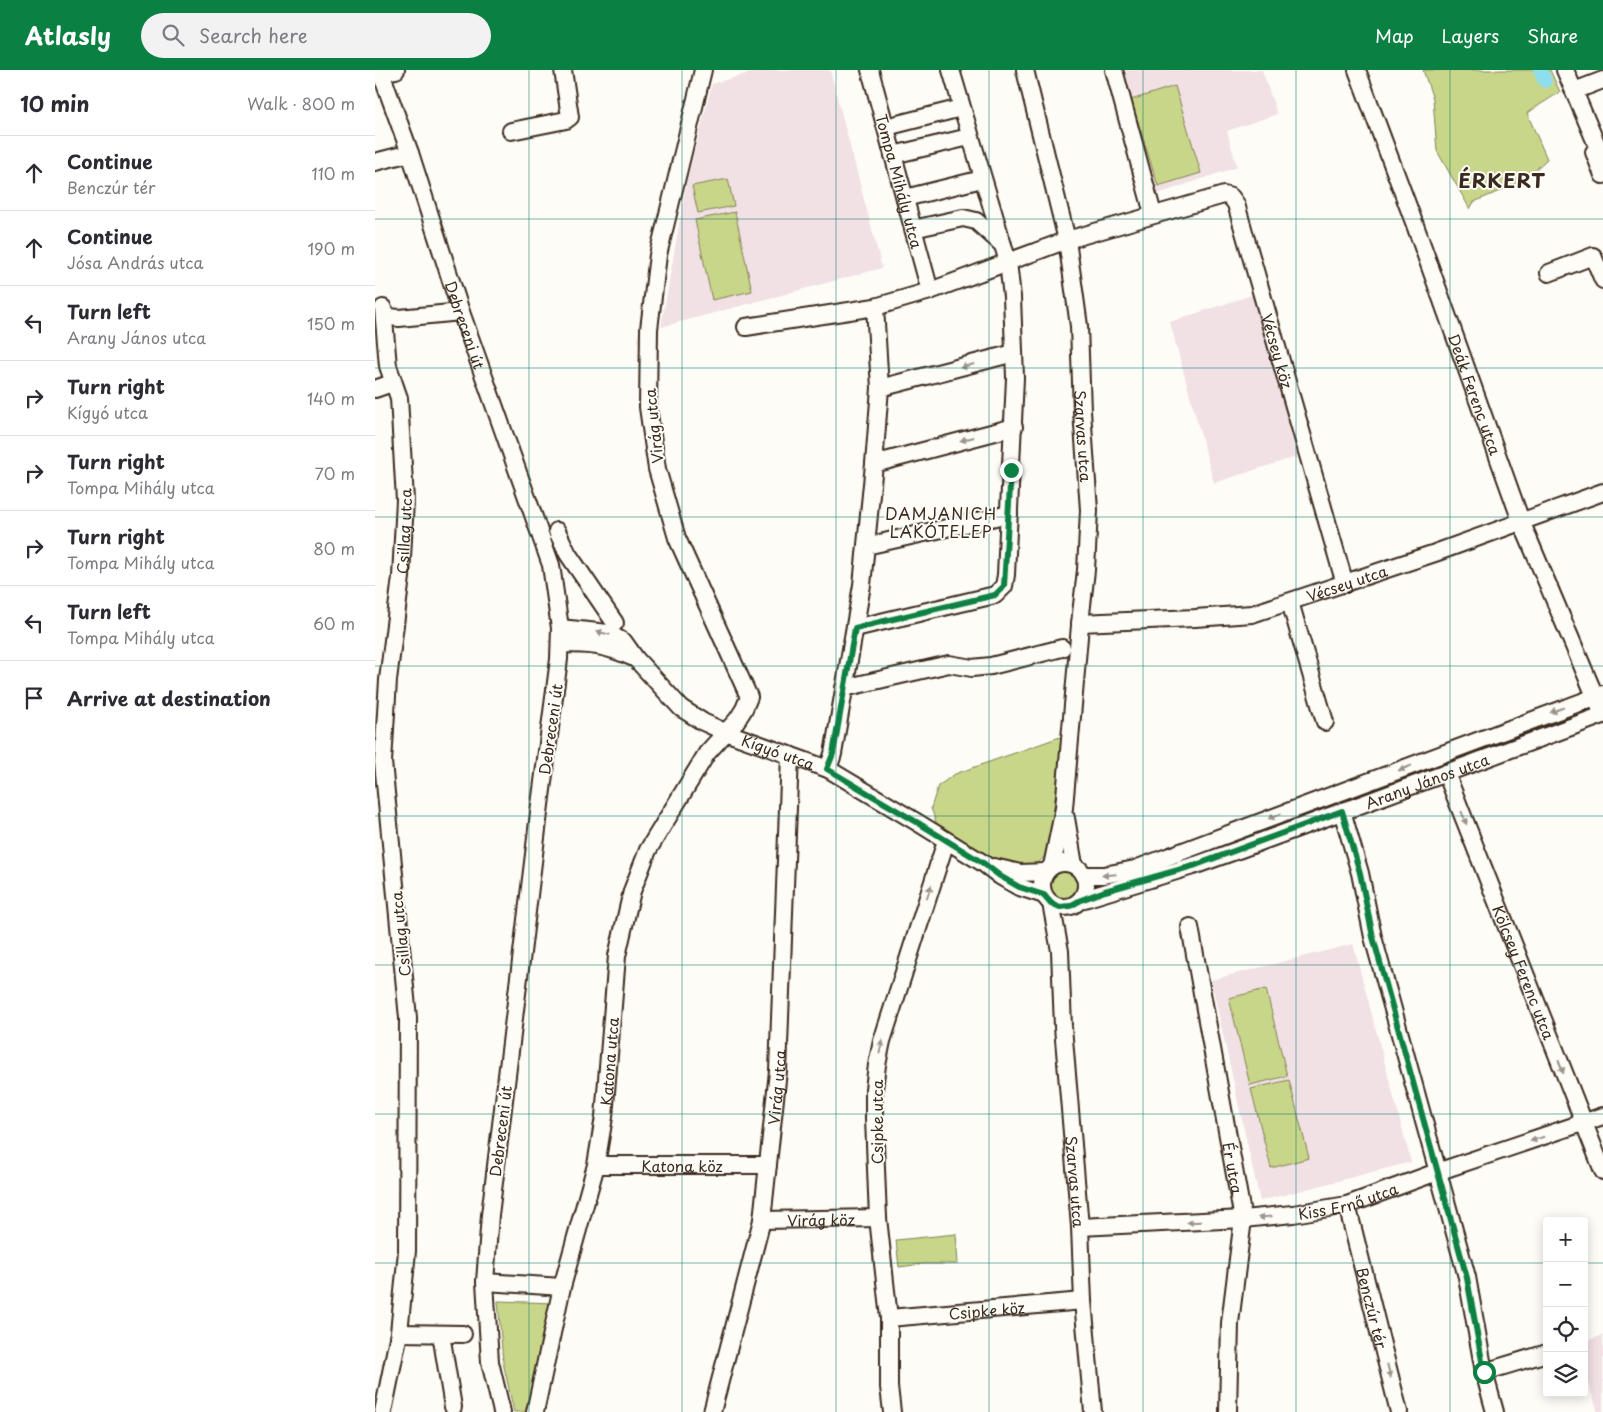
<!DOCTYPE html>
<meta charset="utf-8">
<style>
:root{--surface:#fff;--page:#f2f2f3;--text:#2b2b33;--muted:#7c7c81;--line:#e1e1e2;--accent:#0b8043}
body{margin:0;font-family:"Playpen Sans",sans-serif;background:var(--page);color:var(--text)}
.controls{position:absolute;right:15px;bottom:15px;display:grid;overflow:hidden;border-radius:5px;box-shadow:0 2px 12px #0003}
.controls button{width:45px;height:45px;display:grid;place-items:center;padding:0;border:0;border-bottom:1px solid var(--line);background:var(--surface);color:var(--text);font:25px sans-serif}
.stop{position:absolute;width:15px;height:15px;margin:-11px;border:4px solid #0b8043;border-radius:50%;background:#fff}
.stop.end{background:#0b8043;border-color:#fff;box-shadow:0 1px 5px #0008}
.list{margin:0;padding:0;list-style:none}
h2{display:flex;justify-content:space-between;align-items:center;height:65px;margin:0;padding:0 20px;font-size:21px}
h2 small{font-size:16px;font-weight:400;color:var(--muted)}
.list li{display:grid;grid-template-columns:32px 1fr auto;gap:15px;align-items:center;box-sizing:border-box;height:75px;padding:0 20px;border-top:1px solid var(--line)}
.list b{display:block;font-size:19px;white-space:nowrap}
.list p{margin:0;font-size:16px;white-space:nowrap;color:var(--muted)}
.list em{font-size:16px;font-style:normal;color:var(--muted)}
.icon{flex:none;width:28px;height:28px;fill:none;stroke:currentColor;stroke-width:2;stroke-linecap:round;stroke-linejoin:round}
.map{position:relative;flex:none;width:1228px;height:1342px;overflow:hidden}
header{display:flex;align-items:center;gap:30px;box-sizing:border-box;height:70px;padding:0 25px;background:var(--accent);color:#fff}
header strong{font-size:24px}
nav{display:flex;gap:28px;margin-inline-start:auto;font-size:18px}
.search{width:350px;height:45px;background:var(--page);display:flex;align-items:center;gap:12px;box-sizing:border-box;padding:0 18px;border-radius:28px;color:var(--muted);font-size:19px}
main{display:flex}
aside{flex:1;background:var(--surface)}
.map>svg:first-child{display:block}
</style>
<header>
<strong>Atlasly</strong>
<div class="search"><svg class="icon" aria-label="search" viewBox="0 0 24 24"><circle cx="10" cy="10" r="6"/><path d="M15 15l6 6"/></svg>Search here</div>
<nav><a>Map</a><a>Layers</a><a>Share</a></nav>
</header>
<main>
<aside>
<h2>10 min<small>Walk · 800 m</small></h2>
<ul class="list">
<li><svg class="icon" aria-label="ahead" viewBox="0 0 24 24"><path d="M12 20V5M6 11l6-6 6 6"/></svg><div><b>Continue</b><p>Benczúr tér</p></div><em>110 m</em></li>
<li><svg class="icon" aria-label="ahead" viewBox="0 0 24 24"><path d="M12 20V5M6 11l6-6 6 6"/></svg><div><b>Continue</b><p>Jósa András utca</p></div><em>190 m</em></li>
<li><svg class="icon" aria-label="left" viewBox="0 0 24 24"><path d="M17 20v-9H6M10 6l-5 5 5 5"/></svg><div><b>Turn left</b><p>Arany János utca</p></div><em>150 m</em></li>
<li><svg class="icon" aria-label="right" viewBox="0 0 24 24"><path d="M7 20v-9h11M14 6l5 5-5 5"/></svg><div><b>Turn right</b><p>Kígyó utca</p></div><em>140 m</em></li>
<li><svg class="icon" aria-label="right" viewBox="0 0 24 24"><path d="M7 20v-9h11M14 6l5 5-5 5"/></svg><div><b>Turn right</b><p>Tompa Mihály utca</p></div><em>70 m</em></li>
<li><svg class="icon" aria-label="right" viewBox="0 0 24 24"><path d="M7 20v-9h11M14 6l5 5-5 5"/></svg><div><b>Turn right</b><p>Tompa Mihály utca</p></div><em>80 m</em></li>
<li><svg class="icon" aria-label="left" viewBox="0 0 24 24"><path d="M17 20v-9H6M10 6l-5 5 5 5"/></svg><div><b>Turn left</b><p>Tompa Mihály utca</p></div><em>60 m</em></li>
<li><svg class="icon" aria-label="arrive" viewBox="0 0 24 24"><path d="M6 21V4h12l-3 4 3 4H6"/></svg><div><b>Arrive at destination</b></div></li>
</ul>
</aside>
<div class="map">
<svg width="1228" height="1342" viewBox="0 0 1228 1342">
<rect width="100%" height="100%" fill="#fdfcf7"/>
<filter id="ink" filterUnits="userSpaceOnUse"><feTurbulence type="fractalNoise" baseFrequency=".02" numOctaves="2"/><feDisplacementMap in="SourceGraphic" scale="10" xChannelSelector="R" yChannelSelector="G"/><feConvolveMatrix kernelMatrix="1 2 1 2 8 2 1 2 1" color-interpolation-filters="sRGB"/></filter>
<g filter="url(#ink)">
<!-- built -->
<g fill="#f1e0e4">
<polygon points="385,0 455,0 507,198 286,257 312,110 337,14"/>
<polygon points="739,0 887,0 902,44 852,61 862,97 774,127"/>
<polygon points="886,222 933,383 839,413 795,252"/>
<polygon points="978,874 1036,1092 885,1131 836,910"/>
<polygon points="1228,1265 1228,1342 1223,1342 1213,1313 1209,1307 1209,1272"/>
</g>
<!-- green -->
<g fill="#c8d689" stroke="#828054">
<polygon points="1048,0 1175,0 1185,22 1152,43 1172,89 1148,111 1099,132 1095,139 1062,81 1058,29"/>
<polygon points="800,16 826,103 783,116 756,30"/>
<polygon points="353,109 359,136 323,143 317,116"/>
<polygon points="360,142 377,221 337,230 320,150"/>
<polygon points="688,666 673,784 647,807 565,763 556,738 563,716 580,704"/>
<circle cx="688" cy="816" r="16"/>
<polygon points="891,919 912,1006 875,1015 854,928"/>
<polygon points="914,1010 934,1088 896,1098 876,1019"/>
<polygon points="581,1164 583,1194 547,1194 524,1197 521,1170"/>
<polygon points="123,1231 178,1233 156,1342 139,1342 128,1292"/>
</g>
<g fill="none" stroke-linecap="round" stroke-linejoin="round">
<!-- canal -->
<polyline stroke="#8fdded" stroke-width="14" points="1165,0 1170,11"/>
<defs>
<g id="minor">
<path id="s1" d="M 5,0 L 35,83 L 86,242 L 176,495 L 185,558 L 184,589 L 165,735 L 115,1145 L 110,1212 L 115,1292 L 127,1342"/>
<path id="s2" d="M 495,0 L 555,221"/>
<path id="s3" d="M 650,0 L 692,170 L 704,256 L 707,341 L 714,440 L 711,500 L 706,544 L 689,738 L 677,796"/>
<polyline points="739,0 778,144"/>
<path id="s4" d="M 982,0 L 1040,155 L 1146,451 L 1228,645"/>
<polyline points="1190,0 1224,80"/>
<polyline points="6,3 21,0"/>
<polyline points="1199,21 1228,10"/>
<polyline points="511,57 582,39"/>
<polyline points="136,61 191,50 195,47 188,0"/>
<polyline points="1228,78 1219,82 1228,105"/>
<polyline points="518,85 590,68"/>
<polyline points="0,92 35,83"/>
<polyline points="530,128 599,111"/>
<polyline points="538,159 588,148 601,151 628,175"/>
<polyline points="1174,203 1218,186 1228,210"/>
<polyline points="14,247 24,248 86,242"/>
<path id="s5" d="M 371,257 L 500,237 L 555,221 L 692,170 L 849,125 L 856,127 L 861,134 L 970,514"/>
<polyline points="505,318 639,283"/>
<polyline points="0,319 17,313"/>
<polyline points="499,394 639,357"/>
<polyline points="182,461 193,484 240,553"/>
<polyline points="491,476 634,444"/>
<polyline points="915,532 950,652"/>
<path id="s6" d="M 705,553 L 820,548 L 877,544 L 1060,483 L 1228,422"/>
<path id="s7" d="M 185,558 L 233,563 L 249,572 L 261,589 L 306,638 L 328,652 L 350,662 L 453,699 L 545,754 L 608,793 L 625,806 L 644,817 L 669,825"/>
<polyline points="480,558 620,525 629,516 631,505 640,308 637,227 633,192 576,0"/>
<path d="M 185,574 C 217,574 230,575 259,588"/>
<polyline points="469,618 574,594 597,598 616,596 687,578"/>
<polyline points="453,699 458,684 487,515 499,394 505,318 500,237"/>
<path id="s8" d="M 1071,703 L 1228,1101"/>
<polyline points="967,741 985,803 998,867 1092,1207 1109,1302 1120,1342"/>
<polyline points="691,748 699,795"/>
<circle cx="689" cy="815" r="22"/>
<polyline points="619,797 645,803 671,802"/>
<polyline points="708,805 729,805 760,799 1228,624"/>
<path id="s9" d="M 706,830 L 821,795 L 866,779 L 1228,645"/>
<path id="s10" d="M 676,833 L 685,881 L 688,957 L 705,1157 L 708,1231 L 718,1342"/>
<path id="s11" d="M 815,857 L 868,1149 L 855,1253 L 853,1342"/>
<path id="s12" d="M 221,1095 L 393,1095"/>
<path id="s13" d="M 972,1135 L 1024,1342"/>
<path id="s14" d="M 387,1150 L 503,1148"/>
<path id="s15" d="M 705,1157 L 868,1149 L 918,1144 L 972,1135 L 1062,1102 L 1228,1046"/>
<polyline points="110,1212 187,1217"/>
<path id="s16" d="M 514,1248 L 708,1231"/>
<polyline points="24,1263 88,1264"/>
<polyline points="66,1264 78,1337"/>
<polyline points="1109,1302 1172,1283"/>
<path id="s17" d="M 8,1342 L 24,1263 L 32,1181 L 33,948 L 8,692 L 13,610 L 26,507 L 30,430 L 24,328 L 13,296 L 8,238"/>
<path id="s18" d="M 160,1342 L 187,1217 L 221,1095 L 229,1047 L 242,886 L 257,821 L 273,780 L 332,683 L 362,650 L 369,639 L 374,627 L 302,468 L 282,399 L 273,337 L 274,259 L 283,185 L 328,0"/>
<path id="s19" d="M 337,1342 L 387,1150 L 403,1001 L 415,685"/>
<polyline points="517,1342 514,1317 514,1248 503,1148 499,1049 499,1019 502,995 507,971 571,771"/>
</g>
</defs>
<!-- minor casing -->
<use href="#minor" stroke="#3b2a1e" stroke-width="20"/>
<!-- minor -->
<use href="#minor" stroke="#fdfcf7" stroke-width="16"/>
</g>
<!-- one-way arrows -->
<defs><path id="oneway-solid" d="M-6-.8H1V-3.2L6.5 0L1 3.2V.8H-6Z" transform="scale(1.25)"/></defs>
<g fill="#9c938a">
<use href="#oneway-solid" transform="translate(592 296) rotate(165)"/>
<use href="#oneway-solid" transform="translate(592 369) rotate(165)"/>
<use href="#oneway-solid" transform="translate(228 563) rotate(-166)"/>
<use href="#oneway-solid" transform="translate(1182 640) rotate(159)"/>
<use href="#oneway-solid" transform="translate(1030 698) rotate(159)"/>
<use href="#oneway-solid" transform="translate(900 746) rotate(159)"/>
<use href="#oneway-solid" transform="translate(1089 748) rotate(69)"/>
<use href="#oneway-solid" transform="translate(734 805) rotate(175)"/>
<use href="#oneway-solid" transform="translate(554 822) rotate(-72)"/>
<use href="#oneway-solid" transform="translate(506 977) rotate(-77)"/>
<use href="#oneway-solid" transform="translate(1186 997) rotate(69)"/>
<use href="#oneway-solid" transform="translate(1162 1069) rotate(162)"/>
<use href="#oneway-solid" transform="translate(890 1147) rotate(174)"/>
<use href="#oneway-solid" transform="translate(819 1152) rotate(178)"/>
<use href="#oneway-solid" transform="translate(1014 1301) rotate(76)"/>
</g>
</g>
<g fill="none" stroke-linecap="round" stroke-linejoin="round" filter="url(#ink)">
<!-- route -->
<polyline stroke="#0b8043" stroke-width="6" points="636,400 629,516 620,525 480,558 458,684 452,699 545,754 608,793 625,806 644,817 669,825 676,833 685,837 695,836 706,830 730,821 821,795 967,741 985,803 998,867 1092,1208 1109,1302"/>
</g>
<!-- grid -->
<path fill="none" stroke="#0f766e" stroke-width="1" stroke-opacity="0.55" d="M 154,0 L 154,1342M 307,0 L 307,1342M 461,0 L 461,1342M 614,0 L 614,1342M 768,0 L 768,1342M 921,0 L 921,1342M 1075,0 L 1075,1342M 0,149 L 1228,149M 0,298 L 1228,298M 0,447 L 1228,447M 0,596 L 1228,596M 0,746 L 1228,746M 0,895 L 1228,895M 0,1044 L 1228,1044M 0,1193 L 1172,1193M 1209,1193 L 1228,1193"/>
<g text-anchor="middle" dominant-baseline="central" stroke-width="4" stroke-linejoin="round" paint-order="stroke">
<!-- street labels -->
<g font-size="15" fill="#3b2a1e" stroke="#fdfcf7">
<text stroke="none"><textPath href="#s2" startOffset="115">Tompa Mihály utca</textPath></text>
<text stroke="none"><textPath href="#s1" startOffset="269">Debreceni út</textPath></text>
<text stroke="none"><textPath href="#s5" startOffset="666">Vécsey köz</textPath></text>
<text stroke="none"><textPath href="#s4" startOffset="345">Deák Ferenc utca</textPath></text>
<text transform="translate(278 356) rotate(-96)">Virág utca</text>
<text stroke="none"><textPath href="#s3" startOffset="372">Szarvas utca</textPath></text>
<text stroke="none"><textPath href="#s17" startOffset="885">Csillag utca</textPath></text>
<text stroke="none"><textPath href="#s6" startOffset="272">Vécsey utca</textPath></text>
<text transform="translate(175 659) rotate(-82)">Debreceni út</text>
<text stroke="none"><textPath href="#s7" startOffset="261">Kígyó utca</textPath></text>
<text stroke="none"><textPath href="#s9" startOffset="366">Arany János utca</textPath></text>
<text transform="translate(25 864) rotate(-96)">Csillag utca</text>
<text stroke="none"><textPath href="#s8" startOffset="214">Kölcsey Ferenc utca</textPath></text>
<text stroke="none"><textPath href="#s18" startOffset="359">Katona utca</textPath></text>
<text stroke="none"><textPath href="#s19" startOffset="332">Virág utca</textPath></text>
<text transform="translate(501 1052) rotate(-90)">Csipke utca</text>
<text transform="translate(125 1061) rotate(-83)">Debreceni út</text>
<text stroke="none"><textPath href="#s12" startOffset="86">Katona köz</textPath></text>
<text stroke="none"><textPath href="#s11" startOffset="245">Ér utca</textPath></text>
<text stroke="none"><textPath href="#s10" startOffset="280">Szarvas utca</textPath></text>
<text stroke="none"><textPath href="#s15" startOffset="270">Kiss Ernő utca</textPath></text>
<text stroke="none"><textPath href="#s14" startOffset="59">Virág köz</textPath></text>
<text stroke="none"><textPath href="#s13" startOffset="106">Benczúr tér</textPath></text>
<text stroke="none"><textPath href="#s16" startOffset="98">Csipke köz</textPath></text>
</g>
<!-- neighbourhood labels -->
<g font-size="16" letter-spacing="1" fill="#3b2a1e" stroke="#fdfcf7">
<text x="566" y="443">DAMJANICH<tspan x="566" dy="18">LAKÓTELEP</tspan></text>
</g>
<!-- district labels -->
<g font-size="20" font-weight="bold" letter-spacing="1" fill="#3b2a1e" stroke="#fdfcf7">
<text x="1127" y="110">ÉRKERT</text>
</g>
</g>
</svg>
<div class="controls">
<button>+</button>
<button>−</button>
<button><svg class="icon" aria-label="locate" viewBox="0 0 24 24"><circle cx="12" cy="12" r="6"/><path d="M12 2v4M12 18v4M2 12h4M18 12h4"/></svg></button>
<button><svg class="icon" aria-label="layers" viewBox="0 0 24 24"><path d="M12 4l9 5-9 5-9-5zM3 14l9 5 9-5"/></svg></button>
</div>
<div class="stop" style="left:1109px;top:1302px"></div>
<div class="stop end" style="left:636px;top:400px"></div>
</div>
</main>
